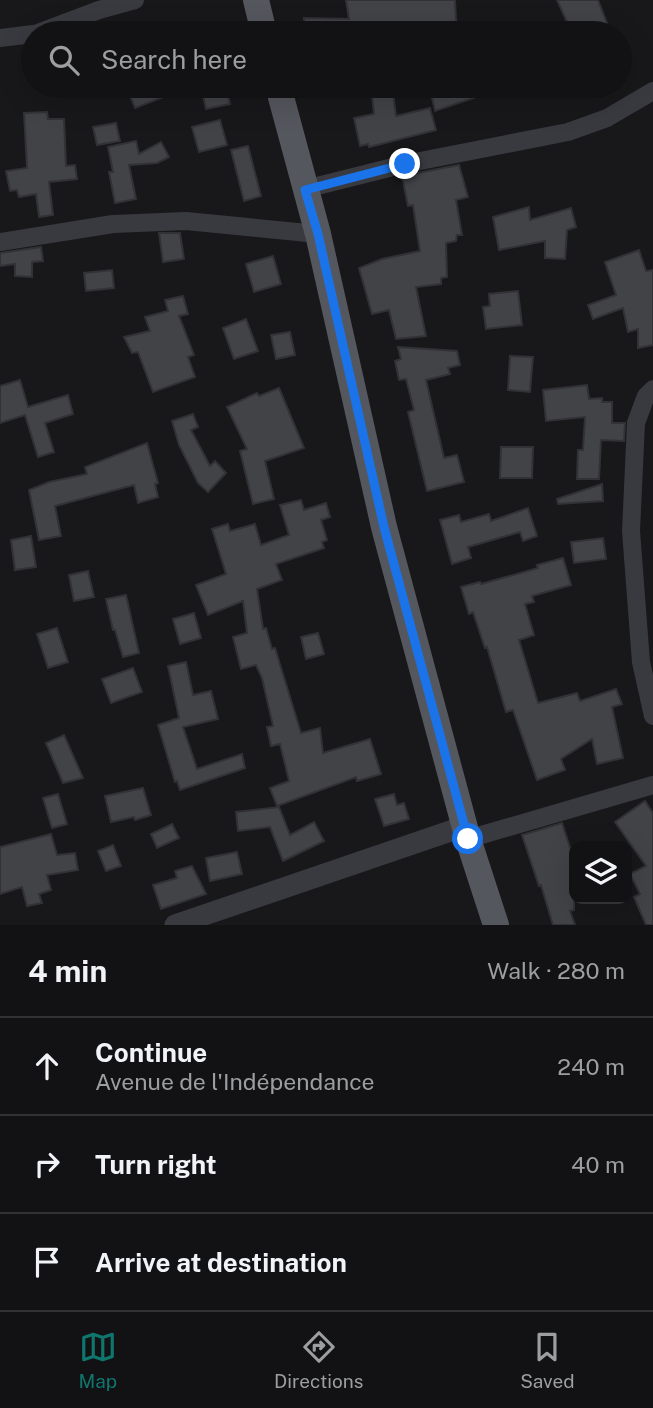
<!DOCTYPE html>
<meta charset="utf-8">
<style>
:root{--surface:#121214;--page:#1b1b1d;--text:#f1f3f6;--muted:#9c9ea0;--line:#313234;--accent:#0f766e}
body{margin:0;font-family:"Public Sans",sans-serif;background:var(--page);color:var(--text)}
.controls{position:absolute;right:21px;bottom:21px;display:grid;overflow:hidden;border-radius:14px;box-shadow:0 7px 28px #0002}
.controls button{width:63px;height:63px;display:grid;place-items:center;padding:0;border:0;border-bottom:2px solid var(--line);background:var(--surface);color:var(--text);font:35px sans-serif}
.stop{position:absolute;width:21px;height:21px;margin:-16px;border:5px solid #1a73e8;border-radius:50%;background:#fff}
.stop.end{background:#1a73e8;border-color:#fff;box-shadow:0 2px 7px #0008}
.list{margin:0;padding:0;list-style:none}
h2{display:flex;justify-content:space-between;align-items:center;height:91px;margin:0;padding:0 28px;font-size:30px}
h2 small{font-size:23px;font-weight:400;color:var(--muted)}
.list li{display:grid;grid-template-columns:46px 1fr auto;gap:21px;align-items:center;box-sizing:border-box;height:98px;padding:0 28px;border-top:2px solid var(--line)}
.list b{display:block;font-size:26px;white-space:nowrap}
.list p{margin:0;font-size:23px;white-space:nowrap;color:var(--muted)}
.list em{font-size:23px;font-style:normal;color:var(--muted)}
.icon{flex:none;width:38px;height:38px;fill:none;stroke:currentColor;stroke-width:2;stroke-linecap:round;stroke-linejoin:round}
.map{position:relative;flex:none;width:653px;height:925px;overflow:hidden}
.search{position:absolute;background:var(--surface);box-shadow:0 7px 28px #0002;left:21px;right:21px;top:21px;height:77px;display:flex;align-items:center;gap:18px;box-sizing:border-box;padding:0 24px;border-radius:38px;color:var(--muted);font-size:26px}
.sheet{height:385px;background:var(--surface)}
nav{display:flex;justify-content:space-around;align-items:center;box-sizing:border-box;height:98px;border-top:2px solid var(--line);background:var(--surface);font-size:19px;color:var(--muted)}
nav a{display:grid;justify-items:center;gap:4px}
nav .on{color:var(--accent)}
.map>svg:first-child{display:block}
</style>
<div class="map">
<svg width="653" height="925" viewBox="0 0 653 925">
<rect width="100%" height="100%" fill="#18181a"/>
<!-- building -->
<g fill="#424347" stroke="#323236" stroke-width="2">
<polygon points="346,0 455,0 456,20 465,33 305,33 304,18 349,19"/>
<polygon points="557,0 598,0 607,23 601,27 603,33 572,33"/>
<polygon points="126,86 189,86 189,87 135,108"/>
<polygon points="226,86 230,104 206,109 202,91"/>
<polygon points="371,86 392,86 396,116 430,108 436,130 369,147 368,144 360,146 354,118 374,114"/>
<polygon points="444,86 503,86 503,88 435,111 430,89"/>
<polygon points="47,112 48,119 64,119 66,166 75,165 77,179 49,182 53,215 39,217 36,194 19,197 17,190 10,191 6,171 27,168 24,113"/>
<polygon points="220,120 227,145 199,152 192,127"/>
<polygon points="116,123 120,141 97,145 93,127"/>
<polygon points="136,141 139,154 161,142 169,157 157,163 129,165 136,199 115,203 109,172 113,172 108,147"/>
<polygon points="248,146 261,196 244,201 231,150"/>
<polygon points="459,165 468,197 456,200 462,235 457,235 456,241 446,243 447,277 441,278 441,284 416,287 426,336 396,339 389,310 372,314 359,268 382,259 420,251 413,205 408,206 402,176"/>
<polygon points="529,207 530,220 571,208 576,227 567,230 565,259 545,258 545,241 499,250 493,217"/>
<polygon points="159,233 180,233 184,259 163,262"/>
<polygon points="41,247 43,261 32,262 32,277 15,276 15,264 0,266 0,253"/>
<polygon points="639,250 646,271 653,270 653,345 638,348 638,329 628,332 623,308 593,319 588,305 616,295 605,262"/>
<polygon points="273,256 281,284 254,292 246,264"/>
<polygon points="112,270 114,288 86,291 84,273"/>
<polygon points="518,291 522,325 486,329 483,307 490,306 489,294"/>
<polygon points="183,296 188,314 179,316 194,355 188,357 195,377 153,392 138,352 132,353 124,337 150,331 145,317 168,311 165,300"/>
<polygon points="246,319 258,351 234,359 223,328"/>
<polygon points="290,332 295,355 276,359 271,335"/>
<polygon points="398,347 457,351 460,365 448,368 450,374 426,380 444,458 457,455 464,482 427,491 408,412 414,410 406,379 399,380 395,361 401,359"/>
<polygon points="510,356 533,357 530,392 508,390"/>
<polygon points="20,380 28,407 68,395 73,414 45,423 54,452 38,457 25,415 0,423 0,386"/>
<polygon points="587,385 589,399 602,398 602,402 612,402 612,423 625,423 624,441 601,440 599,479 577,479 578,450 583,450 585,417 546,421 543,390"/>
<polygon points="279,388 304,448 265,461 274,499 253,504 240,451 247,449 227,407 257,393 259,396"/>
<polygon points="193,414 198,427 191,430 210,466 215,461 226,473 208,492 198,483 179,445 172,421"/>
<polygon points="147,443 158,483 155,484 158,497 138,503 134,485 55,506 61,536 39,540 29,490 49,482 87,474 85,467"/>
<polygon points="501,447 533,447 532,478 500,478"/>
<polygon points="602,484 603,501 558,504 557,499"/>
<polygon points="301,500 304,510 326,503 330,517 321,520 327,540 322,542 324,548 276,564 282,580 257,589 263,629 266,628 272,649 275,648 301,733 320,728 323,753 370,739 381,774 357,781 356,777 277,806 270,788 289,781 280,744 271,746 267,727 273,726 262,678 256,665 241,669 233,637 247,633 243,601 208,615 196,585 226,574 212,529 228,524 230,531 255,524 261,545 289,535 280,505"/>
<polygon points="528,508 537,536 523,541 520,532 468,547 471,558 452,564 440,520 459,515 461,522 489,514 491,521"/>
<polygon points="31,536 36,567 15,570 11,540"/>
<polygon points="603,538 606,559 574,563 571,542"/>
<polygon points="563,558 571,585 532,596 534,602 525,604 534,635 519,640 538,703 577,693 580,701 616,689 622,704 612,707 623,758 597,764 592,739 561,759 565,770 537,780 513,710 506,712 487,647 485,648 473,612 469,614 461,587 480,582 481,584 538,568 537,565"/>
<polygon points="88,571 94,597 74,601 69,575"/>
<polygon points="126,595 139,653 123,657 115,630 113,630 106,599"/>
<polygon points="194,613 201,638 180,644 173,619"/>
<polygon points="57,628 68,662 48,668 37,634"/>
<polygon points="318,633 324,654 306,659 301,637"/>
<polygon points="186,662 193,695 211,691 218,719 183,727 197,769 242,754 245,768 180,790 177,781 175,782 158,725 179,718 168,666"/>
<polygon points="133,668 142,692 111,703 102,679"/>
<polygon points="64,735 83,778 63,783 46,743"/>
<polygon points="143,788 151,815 135,820 134,817 111,822 105,796"/>
<polygon points="58,794 67,824 52,828 43,798"/>
<polygon points="394,794 397,805 404,803 409,819 384,826 375,799"/>
<polygon points="645,801 653,813 653,925 646,925 634,897 640,894 630,874 646,866 615,822"/>
<polygon points="279,807 290,835 314,822 324,841 283,861 270,827 238,831 236,812"/>
<polygon points="562,823 574,860 574,910 570,911 575,925 553,925 541,885 539,886 522,835"/>
<polygon points="172,824 179,838 157,848 151,834"/>
<polygon points="51,834 57,855 75,853 78,870 47,875 51,890 39,894 42,903 27,906 22,887 0,894 0,847"/>
<polygon points="113,845 121,866 106,871 98,851"/>
<polygon points="237,852 242,874 210,881 206,858"/>
<polygon points="192,866 206,894 161,909 153,885 177,878 175,871"/>
</g>
<g fill="none" stroke-linecap="round" stroke-linejoin="round">
<!-- minor -->
<g stroke="#393a3f" stroke-width="18">
<polyline points="38,33 99,10 135,0"/>
<polyline points="0,38 33,34"/>
<polyline points="305,189 405,164 568,132 607,118 653,91"/>
<polyline points="0,242 113,224 186,221 318,234"/>
<polyline points="653,389 646,396 636,423 631,531 641,662 653,716"/>
<polyline points="468,839 653,785"/>
</g>
<!-- tertiary -->
<polyline stroke="#393a3f" stroke-width="21" points="175,925 465,826"/>
<!-- primary -->
<g stroke="#55575e" stroke-width="26">
<polyline points="256,0 264,33"/>
<polyline points="278,86 318,234 384,527 468,839 496,925"/>
</g>
</g>
<g fill="none" stroke-linecap="round" stroke-linejoin="round">
<!-- route -->
<polyline stroke="#1a73e8" stroke-width="9" points="405,164 305,190 318,234 384,527 468,839"/>
</g>
</svg>
<div class="controls">
<button><svg class="icon" aria-label="layers" viewBox="0 0 24 24"><path d="M12 4l9 5-9 5-9-5zM3 14l9 5 9-5"/></svg></button>
</div>
<div class="stop" style="left:468px;top:839px"></div>
<div class="stop end" style="left:405px;top:164px"></div>
<div class="search"><svg class="icon" aria-label="search" viewBox="0 0 24 24"><circle cx="10" cy="10" r="6"/><path d="M15 15l6 6"/></svg>Search here</div>
</div>
<section class="sheet">
<h2>4 min<small>Walk · 280 m</small></h2>
<ul class="list">
<li><svg class="icon" aria-label="ahead" viewBox="0 0 24 24"><path d="M12 20V5M6 11l6-6 6 6"/></svg><div><b>Continue</b><p>Avenue de l'Indépendance</p></div><em>240 m</em></li>
<li><svg class="icon" aria-label="right" viewBox="0 0 24 24"><path d="M7 20v-9h11M14 6l5 5-5 5"/></svg><div><b>Turn right</b></div><em>40 m</em></li>
<li><svg class="icon" aria-label="arrive" viewBox="0 0 24 24"><path d="M6 21V4h12l-3 4 3 4H6"/></svg><div><b>Arrive at destination</b></div></li>
</ul>
</section>
<nav>
<a class="on"><svg class="icon" aria-label="map" viewBox="0 0 24 24"><path d="M3 6l6-2 6 2 6-2v14l-6 2-6-2-6 2zM9 4v14M15 6v14"/></svg>Map</a>
<a><svg class="icon" aria-label="directions" viewBox="0 0 24 24"><path d="M12 3l9 9-9 9-9-9zM9 14v-3h6M13 9l2 2-2 2"/></svg>Directions</a>
<a><svg class="icon" aria-label="saved" viewBox="0 0 24 24"><path d="M7 4h10v16l-5-4-5 4z"/></svg>Saved</a>
</nav>
